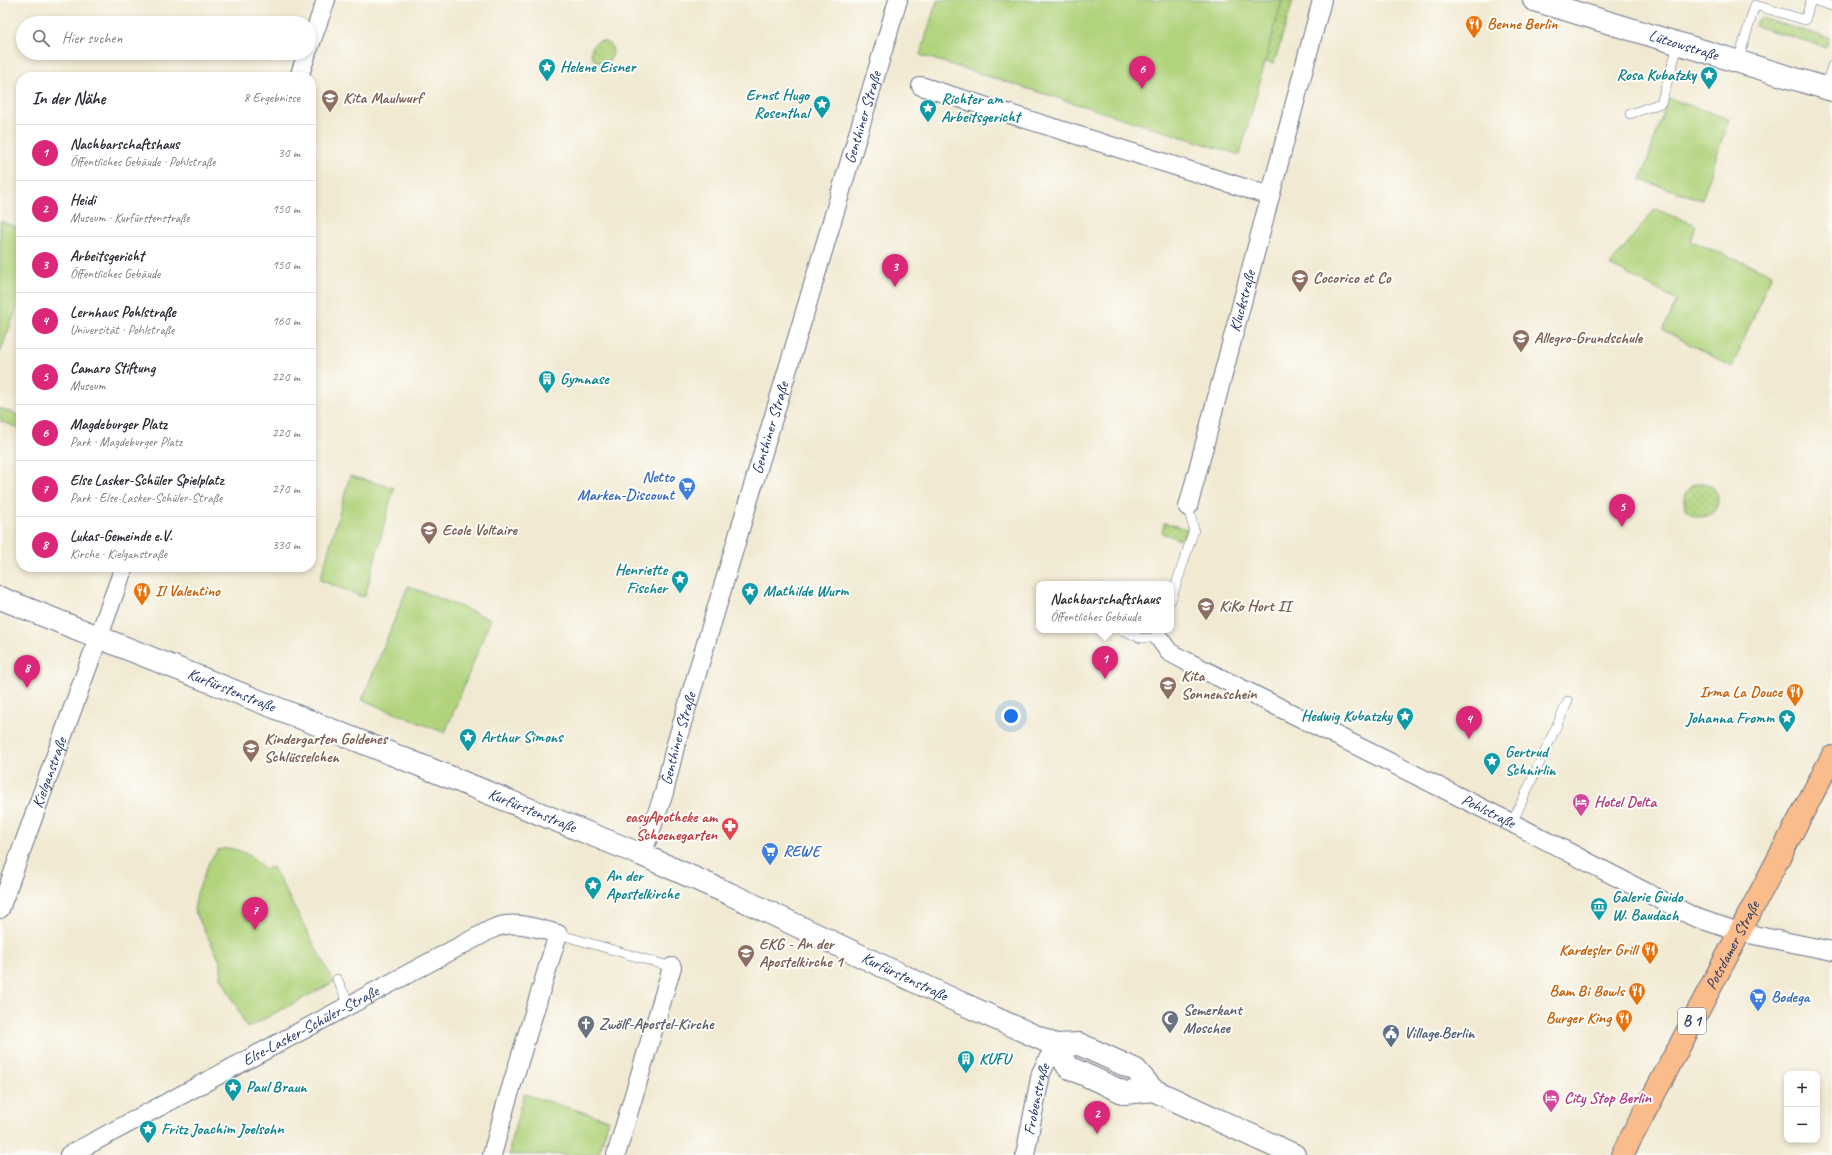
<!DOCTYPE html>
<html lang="de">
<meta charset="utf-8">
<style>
:root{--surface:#fff;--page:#f2f2f3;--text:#2b2b33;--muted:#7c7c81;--line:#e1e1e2;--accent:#db2777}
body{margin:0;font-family:Caveat,sans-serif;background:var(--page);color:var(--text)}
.controls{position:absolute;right:12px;bottom:12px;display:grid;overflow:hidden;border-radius:8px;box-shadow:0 2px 6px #0003}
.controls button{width:36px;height:36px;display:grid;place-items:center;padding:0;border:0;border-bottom:1px solid var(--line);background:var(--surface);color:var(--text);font:20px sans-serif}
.you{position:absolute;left:1011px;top:716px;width:14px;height:14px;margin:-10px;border:3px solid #fff;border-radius:50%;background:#1a73e8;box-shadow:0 0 0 6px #1a73e833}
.badge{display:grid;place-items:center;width:26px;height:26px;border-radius:50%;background:var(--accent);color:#fff;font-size:13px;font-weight:700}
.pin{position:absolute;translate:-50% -33px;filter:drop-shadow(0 1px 2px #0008)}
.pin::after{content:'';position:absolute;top:21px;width:14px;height:12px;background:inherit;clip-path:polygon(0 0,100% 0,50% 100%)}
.popup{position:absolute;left:1036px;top:581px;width:138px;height:52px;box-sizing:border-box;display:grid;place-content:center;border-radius:8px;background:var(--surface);filter:drop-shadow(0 1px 3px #0005);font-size:13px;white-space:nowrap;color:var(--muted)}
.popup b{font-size:15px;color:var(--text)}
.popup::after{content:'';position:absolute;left:50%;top:100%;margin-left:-8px;border:8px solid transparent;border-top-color:var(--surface)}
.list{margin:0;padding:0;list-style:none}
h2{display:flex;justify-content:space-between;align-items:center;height:52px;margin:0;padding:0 16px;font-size:17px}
h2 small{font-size:13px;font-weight:400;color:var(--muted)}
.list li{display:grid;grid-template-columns:26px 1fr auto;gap:12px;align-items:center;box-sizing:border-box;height:56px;padding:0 16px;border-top:1px solid var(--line)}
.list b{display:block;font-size:15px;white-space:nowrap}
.list p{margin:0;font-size:13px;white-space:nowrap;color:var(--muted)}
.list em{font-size:13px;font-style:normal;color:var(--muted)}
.icon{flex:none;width:22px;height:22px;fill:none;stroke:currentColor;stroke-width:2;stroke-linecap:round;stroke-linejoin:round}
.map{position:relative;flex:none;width:1832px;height:1155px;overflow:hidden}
.search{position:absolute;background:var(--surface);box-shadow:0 2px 6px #0003;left:16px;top:16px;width:300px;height:44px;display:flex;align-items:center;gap:10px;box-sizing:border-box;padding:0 14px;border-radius:22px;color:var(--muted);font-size:15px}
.panel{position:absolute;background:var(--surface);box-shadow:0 2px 6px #0003;left:16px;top:72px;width:300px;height:500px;border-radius:16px}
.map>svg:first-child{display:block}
</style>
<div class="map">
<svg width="1832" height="1155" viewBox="0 0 1832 1155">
<defs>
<pattern id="grass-dots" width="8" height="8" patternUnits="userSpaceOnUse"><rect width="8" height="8" fill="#b0d37c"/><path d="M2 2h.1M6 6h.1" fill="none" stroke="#97b56e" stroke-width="1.8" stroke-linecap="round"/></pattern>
</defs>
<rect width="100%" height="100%" fill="#fdfcf7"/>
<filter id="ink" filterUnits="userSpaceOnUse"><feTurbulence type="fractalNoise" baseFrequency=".025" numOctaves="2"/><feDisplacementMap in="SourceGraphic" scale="8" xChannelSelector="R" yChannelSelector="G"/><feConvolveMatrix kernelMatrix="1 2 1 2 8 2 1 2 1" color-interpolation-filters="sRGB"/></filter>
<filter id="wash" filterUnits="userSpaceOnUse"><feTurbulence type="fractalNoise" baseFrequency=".012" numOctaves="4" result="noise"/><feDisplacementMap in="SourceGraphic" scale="16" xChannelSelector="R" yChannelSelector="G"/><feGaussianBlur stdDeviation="0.9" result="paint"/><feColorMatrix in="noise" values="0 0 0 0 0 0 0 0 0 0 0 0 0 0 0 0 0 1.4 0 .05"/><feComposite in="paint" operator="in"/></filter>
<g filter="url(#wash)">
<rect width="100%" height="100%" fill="#f1e9d1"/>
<!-- grass -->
<g fill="url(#grass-dots)" stroke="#66816d">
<polygon points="1247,0 1293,0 1274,64 1232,51"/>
<polygon points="1762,18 1829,38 1826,47 1755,26 1757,21"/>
<circle cx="602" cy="52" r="11"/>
<circle cx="1701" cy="500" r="17"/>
<polygon points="1164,523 1188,529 1180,540 1162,533"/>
</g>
<!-- park -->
<g fill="#b0d37c" stroke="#66816d">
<polygon points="937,0 1282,0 1240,155 920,55"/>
<polygon points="1668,98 1729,119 1702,200 1641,180"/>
<polygon points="1655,209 1696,225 1691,241 1772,274 1732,367 1663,330 1677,300 1610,265"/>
<polygon points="0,221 21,229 21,297 0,353"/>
<polygon points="0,408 21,416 21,429 0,421"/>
<polygon points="350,476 394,488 365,596 360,596 320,580"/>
<polygon points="408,586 491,619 445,733 362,700"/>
<path d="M 228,848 C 243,850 255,857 264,869 L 273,867 L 334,982 L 247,1028 L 221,977 L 221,963 L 194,910 L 197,893 L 209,862 L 218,850 Z"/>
<polygon points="524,1094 609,1120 598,1155 509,1155 511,1140"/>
</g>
</g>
<g filter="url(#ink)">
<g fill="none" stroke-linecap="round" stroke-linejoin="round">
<defs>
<g id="service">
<polyline points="1813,0 1832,6"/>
<polyline points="1738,61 1755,5 1805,20 1811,0"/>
<polyline points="1825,88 1832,66"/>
<polyline points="1630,114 1661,103 1679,43"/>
<polyline points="1171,600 1194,530 1188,507"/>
<polyline points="1122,630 1140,638 1159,638 1160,635"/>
<polyline points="1512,823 1568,701"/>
<polyline points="558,934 672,967"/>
<polyline points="337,979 349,1004"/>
</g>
<g id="minor">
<polyline points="309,48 326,0"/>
<polyline points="299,77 307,53"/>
<polyline points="921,86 1270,196"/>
<path id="s1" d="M 1188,507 L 1322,0"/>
<path id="s2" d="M 1159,638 L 1169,652 L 1186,661 L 1512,823 L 1694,917 L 1739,932 L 1832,951"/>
<path id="s3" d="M 642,855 L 664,793 L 675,747 L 898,0"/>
<path id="s4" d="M 0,909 L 124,567"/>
<path id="s5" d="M 69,1155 L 492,929 C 514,919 536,928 558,934 L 506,1104 L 492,1155"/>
<polyline points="616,1155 672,967"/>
<path id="s6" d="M 1025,1155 L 1041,1073 L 1055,1045"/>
</g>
<g id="tertiary">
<path id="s7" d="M 1534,0 L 1832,90"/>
<path id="s8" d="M 0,598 L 447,776 L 642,855 L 730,894 L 950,998 L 1055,1045 L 1079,1044 L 1136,1070 L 1153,1090 L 1294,1155"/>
<polyline points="1055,1045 1068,1067 1125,1093 1153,1090"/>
</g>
<g id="primary">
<path id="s9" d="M 1622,1155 L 1832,757"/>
</g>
</defs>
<!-- service casing -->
<use href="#service" stroke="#667086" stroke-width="10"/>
<!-- minor casing -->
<use href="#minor" stroke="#667086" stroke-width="20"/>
<!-- tertiary casing -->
<use href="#tertiary" stroke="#667086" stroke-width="24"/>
<!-- primary casing -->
<use href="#primary" stroke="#667086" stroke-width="24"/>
<!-- service -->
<use href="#service" stroke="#fff" stroke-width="9"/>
<!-- minor -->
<use href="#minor" stroke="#fff" stroke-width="18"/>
<!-- tertiary -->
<use href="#tertiary" stroke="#fff" stroke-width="22"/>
<!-- primary -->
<use href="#primary" stroke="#f9bc8a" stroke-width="22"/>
</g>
</g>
<!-- icons -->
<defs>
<symbol id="restaurant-pin" viewBox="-11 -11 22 30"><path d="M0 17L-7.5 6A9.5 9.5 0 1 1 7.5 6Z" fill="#e8710a" stroke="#fdfcf7"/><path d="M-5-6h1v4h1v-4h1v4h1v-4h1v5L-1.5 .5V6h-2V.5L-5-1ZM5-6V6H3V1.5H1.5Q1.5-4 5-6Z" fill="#fff"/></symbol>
<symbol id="sight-pin" viewBox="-11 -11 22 30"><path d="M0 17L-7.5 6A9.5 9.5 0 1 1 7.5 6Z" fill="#0f9aa8" stroke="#fdfcf7"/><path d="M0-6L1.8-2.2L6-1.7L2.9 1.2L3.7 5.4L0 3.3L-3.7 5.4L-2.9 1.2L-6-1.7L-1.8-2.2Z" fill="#fff"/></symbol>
<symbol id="school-pin" viewBox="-11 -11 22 30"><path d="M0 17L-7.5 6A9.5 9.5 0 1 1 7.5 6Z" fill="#8d6e63" stroke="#fdfcf7"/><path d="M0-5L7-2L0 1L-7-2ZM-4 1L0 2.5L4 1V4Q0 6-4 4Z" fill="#fff"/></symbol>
<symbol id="building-pin" viewBox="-11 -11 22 30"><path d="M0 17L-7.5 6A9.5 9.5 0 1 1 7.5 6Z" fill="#0f9aa8" stroke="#fdfcf7"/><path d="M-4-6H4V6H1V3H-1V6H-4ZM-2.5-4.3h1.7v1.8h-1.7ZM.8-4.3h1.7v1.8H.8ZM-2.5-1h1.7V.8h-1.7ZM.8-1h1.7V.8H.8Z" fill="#fff"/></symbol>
<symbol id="supermarket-pin" viewBox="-11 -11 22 30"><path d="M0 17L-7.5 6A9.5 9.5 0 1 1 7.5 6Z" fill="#3f7fe0" stroke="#fdfcf7"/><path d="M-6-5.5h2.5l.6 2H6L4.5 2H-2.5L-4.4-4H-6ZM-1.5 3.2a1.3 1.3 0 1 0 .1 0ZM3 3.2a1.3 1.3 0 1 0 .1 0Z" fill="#fff"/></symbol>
<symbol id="hotel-pin" viewBox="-11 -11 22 30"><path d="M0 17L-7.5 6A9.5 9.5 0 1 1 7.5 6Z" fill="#d1479c" stroke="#fdfcf7"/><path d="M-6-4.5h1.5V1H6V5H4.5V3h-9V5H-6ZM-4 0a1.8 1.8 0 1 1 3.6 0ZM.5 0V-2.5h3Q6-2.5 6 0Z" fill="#fff"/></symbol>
<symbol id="pharmacy-pin" viewBox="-11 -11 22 30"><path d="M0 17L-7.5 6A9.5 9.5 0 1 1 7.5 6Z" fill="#e0444e" stroke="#fdfcf7"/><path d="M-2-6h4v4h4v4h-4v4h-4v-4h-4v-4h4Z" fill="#fff"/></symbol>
<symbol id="museum-pin" viewBox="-11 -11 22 30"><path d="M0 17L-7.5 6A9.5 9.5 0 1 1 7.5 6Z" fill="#0f9aa8" stroke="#fdfcf7"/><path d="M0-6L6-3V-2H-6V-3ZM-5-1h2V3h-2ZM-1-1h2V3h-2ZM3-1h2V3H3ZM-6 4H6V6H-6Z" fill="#fff"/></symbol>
<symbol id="mosque-pin" viewBox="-11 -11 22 30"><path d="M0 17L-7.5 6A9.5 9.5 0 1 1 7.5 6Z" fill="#6b7280" stroke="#fdfcf7"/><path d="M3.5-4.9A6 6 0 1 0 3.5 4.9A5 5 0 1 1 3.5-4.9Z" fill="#fff"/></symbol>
<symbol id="church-pin" viewBox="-11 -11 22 30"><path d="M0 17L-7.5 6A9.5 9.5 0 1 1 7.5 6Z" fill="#6b7280" stroke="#fdfcf7"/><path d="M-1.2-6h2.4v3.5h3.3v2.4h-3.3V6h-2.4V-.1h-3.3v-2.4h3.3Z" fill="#fff"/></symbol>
<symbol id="civic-pin" viewBox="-11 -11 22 30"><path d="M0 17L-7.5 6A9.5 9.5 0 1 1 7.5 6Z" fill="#5c6f8a" stroke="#fdfcf7"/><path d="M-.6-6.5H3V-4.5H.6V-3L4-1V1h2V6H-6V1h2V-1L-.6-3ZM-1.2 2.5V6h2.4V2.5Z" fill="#fff"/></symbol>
</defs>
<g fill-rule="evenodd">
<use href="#restaurant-pin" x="1464" y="14" width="20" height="27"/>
<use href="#sight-pin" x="537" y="57" width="20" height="27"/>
<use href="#sight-pin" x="1699" y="65" width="20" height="27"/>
<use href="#school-pin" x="320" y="88" width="20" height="27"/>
<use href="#sight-pin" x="812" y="94" width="20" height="27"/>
<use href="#sight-pin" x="918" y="98" width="20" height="27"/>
<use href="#school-pin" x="1290" y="268" width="20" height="27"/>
<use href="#school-pin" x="1511" y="328" width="20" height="27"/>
<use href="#building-pin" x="537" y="369" width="20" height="27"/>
<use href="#supermarket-pin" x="677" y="476" width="20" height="27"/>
<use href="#school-pin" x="419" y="520" width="20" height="27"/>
<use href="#sight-pin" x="670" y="569" width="20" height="27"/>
<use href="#restaurant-pin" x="132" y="581" width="20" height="27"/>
<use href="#sight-pin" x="740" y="581" width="20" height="27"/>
<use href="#school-pin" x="1196" y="596" width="20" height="27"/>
<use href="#school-pin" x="1158" y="675" width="20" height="27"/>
<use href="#restaurant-pin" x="1785" y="682" width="20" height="27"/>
<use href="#sight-pin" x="1395" y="706" width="20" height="27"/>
<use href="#sight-pin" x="1777" y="708" width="20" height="27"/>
<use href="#sight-pin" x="458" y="727" width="20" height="27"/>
<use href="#school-pin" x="241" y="738" width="20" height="27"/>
<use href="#sight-pin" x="1482" y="751" width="20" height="27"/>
<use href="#hotel-pin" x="1571" y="792" width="20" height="27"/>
<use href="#pharmacy-pin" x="720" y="816" width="20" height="27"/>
<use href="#supermarket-pin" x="760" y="841" width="20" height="27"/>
<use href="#sight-pin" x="583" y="875" width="20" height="27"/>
<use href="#museum-pin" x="1589" y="896" width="20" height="27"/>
<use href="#restaurant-pin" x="1640" y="940" width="20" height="27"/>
<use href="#school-pin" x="736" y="943" width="20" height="27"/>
<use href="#restaurant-pin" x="1627" y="981" width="20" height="27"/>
<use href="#supermarket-pin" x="1748" y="987" width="20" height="27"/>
<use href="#restaurant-pin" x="1614" y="1008" width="20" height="27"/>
<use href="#mosque-pin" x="1160" y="1009" width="20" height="27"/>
<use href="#church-pin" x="576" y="1014" width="20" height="27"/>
<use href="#civic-pin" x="1381" y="1023" width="20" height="27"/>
<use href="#building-pin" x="956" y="1049" width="20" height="27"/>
<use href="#sight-pin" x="223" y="1077" width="20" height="27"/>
<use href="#hotel-pin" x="1541" y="1088" width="20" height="27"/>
<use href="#sight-pin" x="138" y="1119" width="20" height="27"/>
</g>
<g text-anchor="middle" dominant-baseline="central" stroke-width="4" stroke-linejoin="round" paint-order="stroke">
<!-- shield labels -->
<rect fill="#fdfcf7" stroke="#5f6c8c" stroke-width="1" x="1678" y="1008" width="28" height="26" rx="3"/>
<g font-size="15" font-weight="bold" fill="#1b2f5e">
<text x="1692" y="1021">B 1</text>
</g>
<!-- food labels -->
<g font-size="16" font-weight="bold" fill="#c56008" stroke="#fdfcf7" text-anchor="end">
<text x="1487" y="24" text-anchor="start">Benne Berlin</text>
<text x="155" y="591" text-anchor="start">Il Valentino</text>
<text x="1782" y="692">Irma La Douce</text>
<text x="1637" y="950">Kardeşler Grill</text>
<text x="1624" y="991">Bam Bi Bowls</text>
<text x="1611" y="1018">Burger King</text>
</g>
<!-- street labels -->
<g font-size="16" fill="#1b2f5e" stroke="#fdfcf7">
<text stroke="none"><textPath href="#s7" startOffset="156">Lützowstraße</textPath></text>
<text stroke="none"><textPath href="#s3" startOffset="770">Genthiner Straße</textPath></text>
<text stroke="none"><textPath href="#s1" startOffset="213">Kluckstraße</textPath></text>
<text stroke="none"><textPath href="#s3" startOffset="446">Genthiner Straße</textPath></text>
<text stroke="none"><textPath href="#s8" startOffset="249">Kurfürstenstraße</textPath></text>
<text stroke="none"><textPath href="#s3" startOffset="122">Genthiner Straße</textPath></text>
<text stroke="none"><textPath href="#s4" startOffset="145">Kielganstraße</textPath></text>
<text stroke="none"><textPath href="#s8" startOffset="573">Kurfürstenstraße</textPath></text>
<text stroke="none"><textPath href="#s2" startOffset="374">Pohlstraße</textPath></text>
<text stroke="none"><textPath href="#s9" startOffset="237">Potsdamer Straße</textPath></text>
<text stroke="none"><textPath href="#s8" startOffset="981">Kurfürstenstraße</textPath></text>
<text stroke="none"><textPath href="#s5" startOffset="274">Else-Lasker-Schüler-Straße</textPath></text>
<text stroke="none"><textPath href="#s6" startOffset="57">Frobenstraße</textPath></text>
</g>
<!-- culture labels -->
<g font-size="16" font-weight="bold" fill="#0d838f" stroke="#fdfcf7" text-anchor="start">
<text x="560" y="67">Helene Eisner</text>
<text x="1696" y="75" text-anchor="end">Rosa Kubatzky</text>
<text x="809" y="95" text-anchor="end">Ernst Hugo<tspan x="809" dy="18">Rosenthal</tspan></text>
<text x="941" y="99">Richter am<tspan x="941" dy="18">Arbeitsgericht</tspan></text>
<text x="560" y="379">Gymnase</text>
<text x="667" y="570" text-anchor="end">Henriette<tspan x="667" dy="18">Fischer</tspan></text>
<text x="763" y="591">Mathilde Wurm</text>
<text x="1392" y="716" text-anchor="end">Hedwig Kubatzky</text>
<text x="1774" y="718" text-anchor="end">Johanna Fromm</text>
<text x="481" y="737">Arthur Simons</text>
<text x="1505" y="752">Gertrud<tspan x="1505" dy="18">Schnirlin</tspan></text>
<text x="606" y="876">An der<tspan x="606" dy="18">Apostelkirche</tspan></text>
<text x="1612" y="897">Galerie Guido<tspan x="1612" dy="18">W. Baudach</tspan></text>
<text x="979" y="1059">KUFU</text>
<text x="246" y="1087">Paul Braun</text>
<text x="161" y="1129">Fritz Joachim Joelsohn</text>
</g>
<!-- education labels -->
<g font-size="16" font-weight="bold" fill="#785e54" stroke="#fdfcf7" text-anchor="start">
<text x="343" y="98">Kita Maulwurf</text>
<text x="1313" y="278">Cocorico et Co</text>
<text x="1534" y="338">Allegro-Grundschule</text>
<text x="442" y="530">Ecole Voltaire</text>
<text x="1219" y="606">KiKo Hort II</text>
<text x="1181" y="676">Kita<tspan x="1181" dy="18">Sonnenschein</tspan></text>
<text x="264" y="739">Kindergarten Goldenes<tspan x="264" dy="18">Schlüsselchen</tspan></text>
<text x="759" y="944">EKG - An der<tspan x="759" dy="18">Apostelkirche 1</tspan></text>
</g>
<!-- shop labels -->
<g font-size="16" font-weight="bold" fill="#366cbe" stroke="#fdfcf7" text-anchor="start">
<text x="674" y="477" text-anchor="end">Netto<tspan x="674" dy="18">Marken-Discount</tspan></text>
<text x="783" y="851">REWE</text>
<text x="1771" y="997">Bodega</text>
</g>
<!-- hotel labels -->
<g font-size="16" font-weight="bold" fill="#b23c85" stroke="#fdfcf7" text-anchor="start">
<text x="1594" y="802">Hotel Delta</text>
<text x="1564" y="1098">City Stop Berlin</text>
</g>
<!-- health labels -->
<g font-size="16" font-weight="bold" fill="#be3a42" stroke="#fdfcf7" text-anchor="end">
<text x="717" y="817">easyApotheke am<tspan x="717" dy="18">Schoenegarten</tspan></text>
</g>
<!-- worship labels -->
<g font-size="16" font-weight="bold" fill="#5b616d" stroke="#fdfcf7" text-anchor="start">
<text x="1183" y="1010">Semerkant<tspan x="1183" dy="18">Moschee</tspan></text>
<text x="599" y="1024">Zwölf-Apostel-Kirche</text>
</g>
<!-- service labels -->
<g font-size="16" font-weight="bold" fill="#4e5e75" stroke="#fdfcf7" text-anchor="start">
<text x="1404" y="1033">Village.Berlin</text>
</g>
</g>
</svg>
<div class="controls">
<button>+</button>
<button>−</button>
</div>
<div class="you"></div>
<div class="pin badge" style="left:1105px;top:679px">1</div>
<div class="popup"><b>Nachbarschaftshaus</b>Öffentliches Gebäude</div>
<div class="pin badge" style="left:1097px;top:1134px">2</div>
<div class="pin badge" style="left:895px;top:287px">3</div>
<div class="pin badge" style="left:1469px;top:739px">4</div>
<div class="pin badge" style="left:1622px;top:527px">5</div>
<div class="pin badge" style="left:1142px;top:89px">6</div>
<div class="pin badge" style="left:255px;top:930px">7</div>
<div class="pin badge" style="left:27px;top:688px">8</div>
<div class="search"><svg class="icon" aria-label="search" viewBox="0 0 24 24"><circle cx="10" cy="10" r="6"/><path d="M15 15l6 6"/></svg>Hier suchen</div>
<section class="panel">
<h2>In der Nähe<small>8 Ergebnisse</small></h2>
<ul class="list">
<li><span class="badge">1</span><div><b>Nachbarschaftshaus</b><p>Öffentliches Gebäude · Pohlstraße</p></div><em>30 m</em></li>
<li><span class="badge">2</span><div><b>Heidi</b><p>Museum · Kurfürstenstraße</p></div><em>150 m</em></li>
<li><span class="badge">3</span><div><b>Arbeitsgericht</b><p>Öffentliches Gebäude</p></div><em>150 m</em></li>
<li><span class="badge">4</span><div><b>Lernhaus Pohlstraße</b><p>Universität · Pohlstraße</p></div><em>160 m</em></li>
<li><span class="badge">5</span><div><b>Camaro Stiftung</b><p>Museum</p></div><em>220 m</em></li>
<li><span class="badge">6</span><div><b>Magdeburger Platz</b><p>Park · Magdeburger Platz</p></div><em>220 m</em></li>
<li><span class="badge">7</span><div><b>Else Lasker-Schüler Spielplatz</b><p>Park · Else-Lasker-Schüler-Straße</p></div><em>270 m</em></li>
<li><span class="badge">8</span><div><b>Lukas-Gemeinde e.V.</b><p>Kirche · Kielganstraße</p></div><em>330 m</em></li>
</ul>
</section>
</div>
